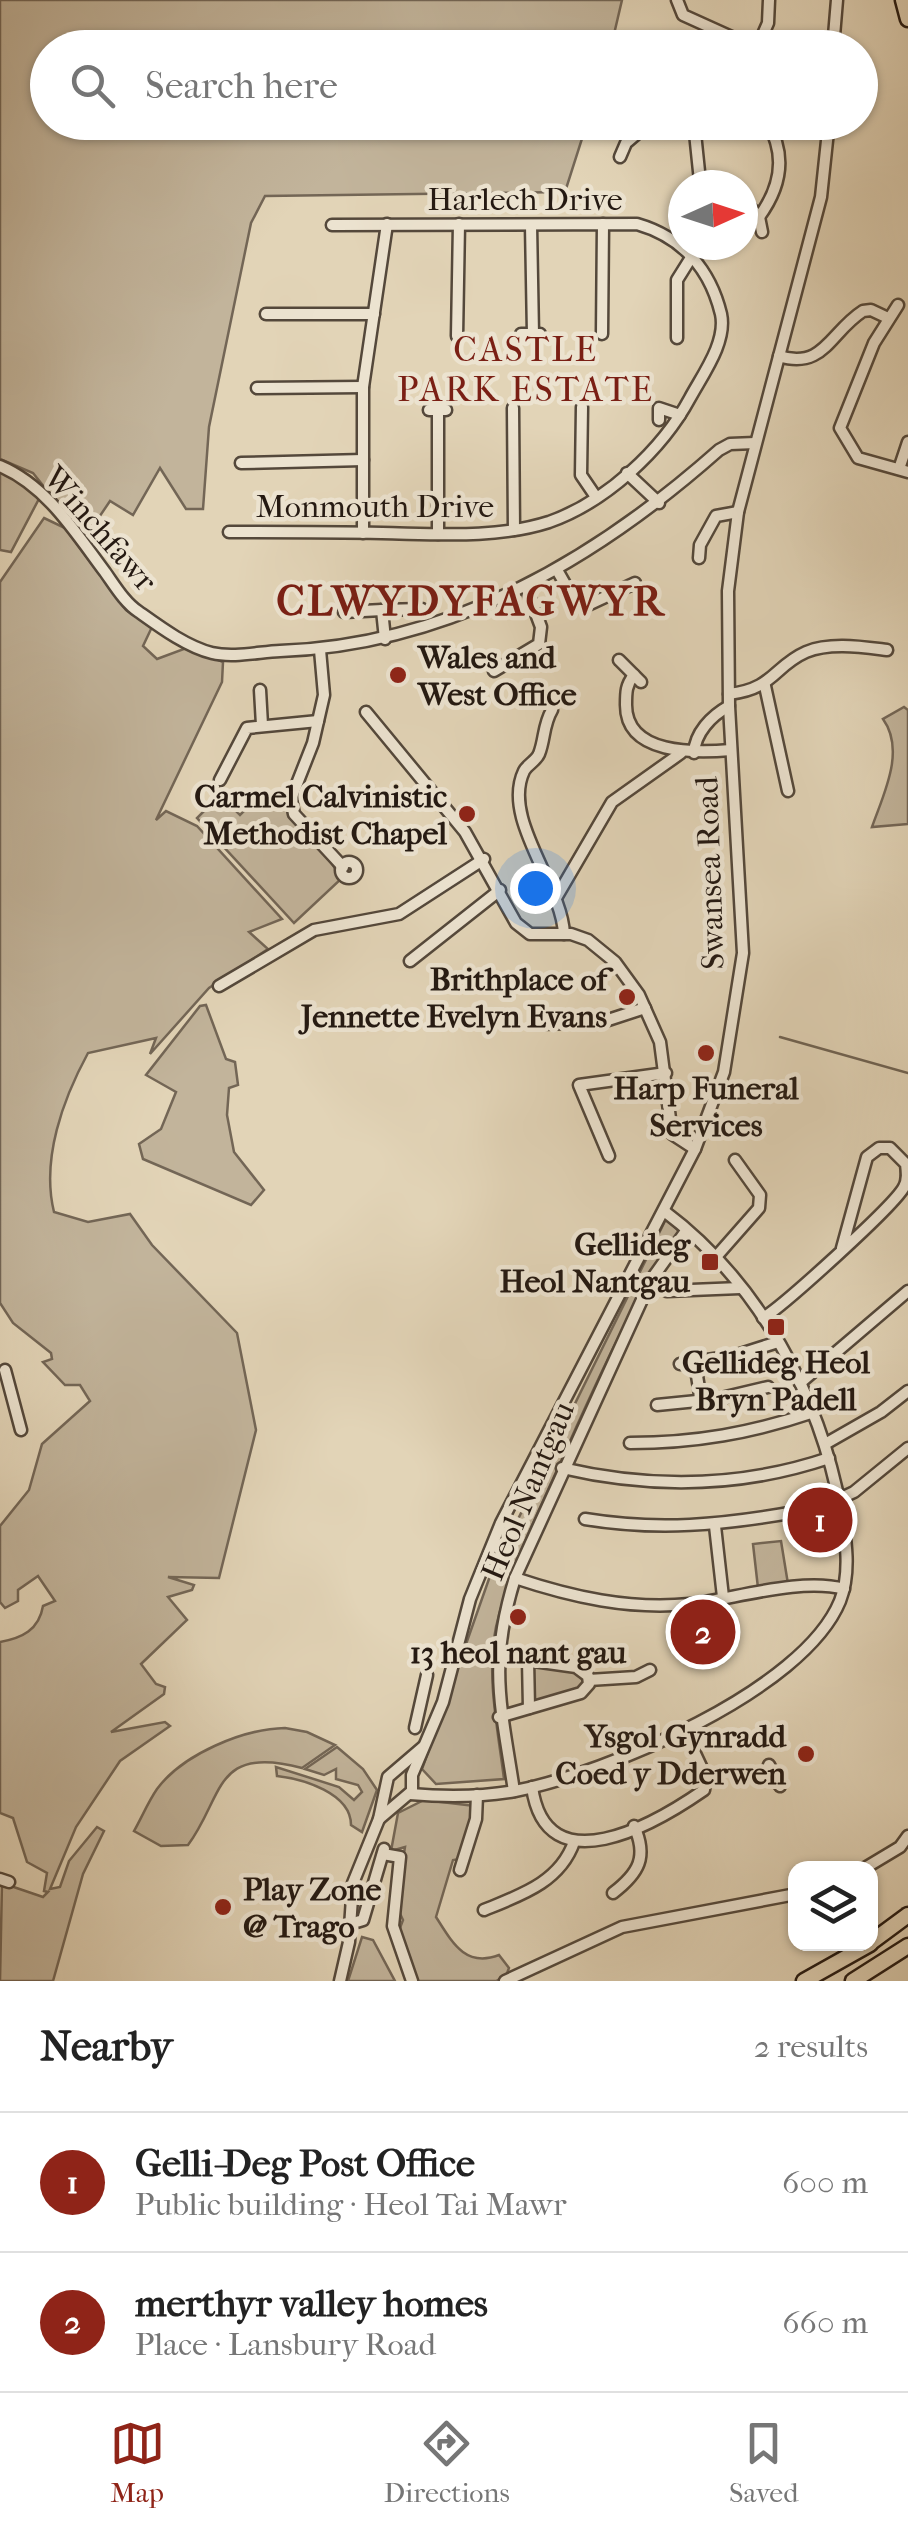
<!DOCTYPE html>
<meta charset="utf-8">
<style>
:root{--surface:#fff;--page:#f6f6f6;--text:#222;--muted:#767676;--line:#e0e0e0;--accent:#8f2418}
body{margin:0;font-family:"IM FELL French Canon",serif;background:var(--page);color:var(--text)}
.controls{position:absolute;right:30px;bottom:30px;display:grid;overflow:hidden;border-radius:20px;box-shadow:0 2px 8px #0004}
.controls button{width:90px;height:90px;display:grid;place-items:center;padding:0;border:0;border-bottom:2px solid var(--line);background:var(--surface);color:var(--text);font:50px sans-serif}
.compass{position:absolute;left:668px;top:170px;width:90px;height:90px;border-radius:50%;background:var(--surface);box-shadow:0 2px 8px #0004;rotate:87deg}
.you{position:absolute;left:535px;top:888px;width:35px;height:35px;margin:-25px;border:8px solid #fff;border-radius:50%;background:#1a73e8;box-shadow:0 0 0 15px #1a73e833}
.badge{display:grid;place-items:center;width:65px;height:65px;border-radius:50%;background:var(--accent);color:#fff;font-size:32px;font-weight:700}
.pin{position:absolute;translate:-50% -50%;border:5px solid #fff;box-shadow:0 2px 10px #0006}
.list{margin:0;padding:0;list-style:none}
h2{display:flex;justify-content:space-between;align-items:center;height:130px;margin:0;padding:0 40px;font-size:42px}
h2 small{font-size:32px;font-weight:400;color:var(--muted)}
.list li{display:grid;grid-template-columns:65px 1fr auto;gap:30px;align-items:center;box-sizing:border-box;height:140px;padding:0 40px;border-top:2px solid var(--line)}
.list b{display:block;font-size:38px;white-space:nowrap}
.list p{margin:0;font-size:32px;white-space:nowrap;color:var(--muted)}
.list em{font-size:32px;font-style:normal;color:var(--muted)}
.icon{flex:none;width:55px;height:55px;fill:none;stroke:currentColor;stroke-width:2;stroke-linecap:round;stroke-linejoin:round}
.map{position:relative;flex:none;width:908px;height:1981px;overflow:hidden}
.search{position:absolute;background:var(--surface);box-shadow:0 2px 8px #0004;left:30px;right:30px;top:30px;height:110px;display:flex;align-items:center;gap:25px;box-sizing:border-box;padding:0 35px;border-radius:55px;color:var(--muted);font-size:38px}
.sheet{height:410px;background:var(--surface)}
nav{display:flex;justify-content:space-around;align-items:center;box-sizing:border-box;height:140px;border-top:2px solid var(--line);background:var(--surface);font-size:28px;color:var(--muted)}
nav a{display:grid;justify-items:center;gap:5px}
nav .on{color:var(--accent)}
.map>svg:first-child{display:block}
</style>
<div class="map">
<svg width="908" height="1981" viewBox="0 0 908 1981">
<rect width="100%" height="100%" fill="#e2d4b7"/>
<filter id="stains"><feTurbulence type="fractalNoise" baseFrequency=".002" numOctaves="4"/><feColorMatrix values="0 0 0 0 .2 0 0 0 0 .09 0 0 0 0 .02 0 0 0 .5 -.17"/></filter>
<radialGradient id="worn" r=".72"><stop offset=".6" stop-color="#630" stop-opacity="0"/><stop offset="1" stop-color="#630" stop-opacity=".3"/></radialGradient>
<!-- green -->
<g fill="#c2b49b" stroke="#736656" stroke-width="2.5">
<polygon points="0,0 622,0 611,47 48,48 48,122 587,123 565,192 265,196 251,223 209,427 203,509 186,509 160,468 133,515 110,501 85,538 33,473 0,459"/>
<polygon points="0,470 41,495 11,552 0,550"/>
<path d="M 44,518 L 65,528 L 126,610 L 152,627 L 143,646 L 157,659 L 189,647 L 223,662 L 222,682 L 156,820 L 166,811 L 197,826 L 282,919 L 249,932 L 268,949 L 209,988 L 150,1054 L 156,1038 L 88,1053 C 63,1099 41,1159 54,1212 L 88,1222 L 130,1214 L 152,1245 L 237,1333 L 256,1430 L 219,1578 L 168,1577 L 194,1585 L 192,1590 L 168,1597 L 187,1620 L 141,1664 L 156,1684 L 165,1687 L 164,1694 L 111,1732 L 165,1722 L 170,1726 L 120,1761 L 76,1827 L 50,1889 L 60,1887 L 69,1861 L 97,1827 L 104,1831 L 83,1874 L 53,1981 L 0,1981 L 2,1883 L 43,1897 L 48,1892 L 44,1891 L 47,1873 L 27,1862 L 13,1818 L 0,1813 L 0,1642 C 22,1638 39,1630 43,1606 L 55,1601 L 38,1576 L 18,1590 L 18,1601 L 5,1608 L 0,1602 L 0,1526 L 29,1490 L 42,1444 L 90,1401 L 80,1385 L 65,1385 L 43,1362 L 52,1359 L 51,1353 L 13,1323 L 0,1303 L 0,582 Z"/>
<path d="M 904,707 L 908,710 L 908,824 L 872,827 C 883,795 906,751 883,719 Z"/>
<path d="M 220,795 L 240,815 L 260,795 L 285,804 C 298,834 328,851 341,879 L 294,923 L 197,818 Z"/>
<polygon points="206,1005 226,1059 235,1062 238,1085 229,1088 227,1115 234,1152 264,1190 251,1205 143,1159 139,1144 161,1129 176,1092 146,1075 200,1006"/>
<path d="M 666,1219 L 680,1232 C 629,1306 594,1388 557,1470 C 535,1519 508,1574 496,1627 C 486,1676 498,1730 504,1779 L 436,1784 L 422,1769 L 490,1576 Z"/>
<polygon points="781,1541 788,1584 758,1588 753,1544"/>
<polygon points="538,1664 583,1671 588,1683 578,1691 537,1702 531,1696 532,1666"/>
<path d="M 285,1728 L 307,1732 L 335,1745 L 302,1768 C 213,1744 224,1797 188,1845 L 161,1846 L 134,1831 C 142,1817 148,1802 157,1789 C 183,1754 243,1729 285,1728 Z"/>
<path d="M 337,1747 L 363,1769 L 377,1790 L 362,1832 L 351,1825 C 351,1793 303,1779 277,1776 L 276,1767 L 339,1787 L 354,1800 L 362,1792 L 358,1785 L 336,1779 L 336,1769 L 324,1775 L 305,1769 Z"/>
<path d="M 424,1800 L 475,1806 L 460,1859 L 453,1860 L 436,1917 C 452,1942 465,1968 499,1955 L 509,1968 L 506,1976 L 496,1981 L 417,1981 L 413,1975 L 398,1933 L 403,1920 L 396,1905 L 405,1847 L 391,1851 L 398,1813 Z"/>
<polygon points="362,1937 373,1940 395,1981 348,1981"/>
</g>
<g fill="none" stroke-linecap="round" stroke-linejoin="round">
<!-- stream -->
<polyline stroke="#6f6353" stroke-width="2.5" points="780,1037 908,1073"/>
<defs>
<g id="minor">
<polyline points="677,0 683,15 756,48"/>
<polyline points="757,48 768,23 769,0"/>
<polyline points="833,48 837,0"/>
<polyline points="620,157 626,143 646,126 695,133 729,122"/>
<polyline points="692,185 700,181 695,133"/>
<polyline points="747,204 759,217 762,232"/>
<path d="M 759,217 C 781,187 787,155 767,122"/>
<polyline points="531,225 533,334"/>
<polyline points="898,305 874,343 840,428 858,458 908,472"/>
<polyline points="266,314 374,314"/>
<polyline points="521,334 540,334"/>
<polyline points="602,334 603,224"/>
<polyline points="457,336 459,224"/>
<polyline points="677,338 677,280 692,256"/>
<path d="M 779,356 C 824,370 830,332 863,311 L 871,310 L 888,318"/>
<polyline points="257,388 363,387"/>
<polyline points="582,407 581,475 596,497"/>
<polyline points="513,408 514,530"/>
<polyline points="429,410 446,410"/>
<polyline points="659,420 659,408 680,415"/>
<polyline points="241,463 363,460"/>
<path d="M 0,466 C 47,486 75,532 105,572 C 115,586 125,603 139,612 C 160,627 187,647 212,653 C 233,658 259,652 280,651 C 450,645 595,560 719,450 L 730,444 L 755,443"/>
<polyline points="899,469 908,442"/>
<polyline points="627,473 659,503"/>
<path d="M 229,532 C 280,532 331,532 382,533 C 437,534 496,539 549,522 C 606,502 662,450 690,398 C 703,374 727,342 721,314 C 710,269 682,237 637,224 L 332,225"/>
<polyline points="363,533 363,387 387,224"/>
<polyline points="438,534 438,410"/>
<polyline points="699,558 700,545 716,516 738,512"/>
<polyline points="557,570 573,598 588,605 635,583"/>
<polyline points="344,612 382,610"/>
<polyline points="385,639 382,610 422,609"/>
<polyline points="320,650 324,695 313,743 291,799 294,814 343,867"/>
<polyline points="619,660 641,682"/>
<polyline points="494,671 539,644 541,627 526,587"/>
<path d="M 634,675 C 626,685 626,692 626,705 C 626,755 695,753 731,750"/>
<polyline points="765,686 788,791"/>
<polyline points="260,690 262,725"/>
<path d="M 729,694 C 774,689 774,666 806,652 C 830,642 862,647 887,650"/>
<path d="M 552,710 C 543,725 545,739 539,754 C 536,761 527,765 524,771 C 501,819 562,884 564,934"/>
<polyline points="366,712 465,832 516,923 530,934 571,934 588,940 615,962 639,995 660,1042 672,1134 695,1149"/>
<path d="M 694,753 C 695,733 711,716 729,706"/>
<polyline points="220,780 247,728 318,721"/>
<circle cx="349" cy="870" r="8"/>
<polyline points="556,898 612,802 681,753"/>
<polyline points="410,961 500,890"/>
<polyline points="219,986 314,930 399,914 484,859"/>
<polyline points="539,1024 602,1022 645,1008"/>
<polyline points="609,1156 579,1085 666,1073"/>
<polyline points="715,1258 759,1208 760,1195 735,1160"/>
<polyline points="651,1280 667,1291 740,1288"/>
<path d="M 763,1318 C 783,1306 894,1206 904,1187 C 908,1180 907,1172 906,1164 L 890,1148 L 879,1148 L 867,1157 L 842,1248"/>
<polyline points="695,1363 701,1401"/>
<polyline points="680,1364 734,1356 778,1342"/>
<polyline points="5,1370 21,1430"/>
<polyline points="800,1383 908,1291"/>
<polyline points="657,1405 717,1399 768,1387"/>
<path d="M 630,1443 C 695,1443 752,1433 814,1412"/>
<polyline points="825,1444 881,1412 908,1391"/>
<path d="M 562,1468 C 652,1489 740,1488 829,1458"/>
<polyline points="839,1499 854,1492 908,1448"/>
<path d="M 585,1519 C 658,1531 722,1525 795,1512"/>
<polyline points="715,1526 723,1597"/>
<path d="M 515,1578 C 572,1597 629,1610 690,1604 C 734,1599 801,1577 844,1589"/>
<polyline points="498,1656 576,1667 588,1676 589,1684 581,1693 499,1717"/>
<polyline points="528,1660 529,1708"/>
<polyline points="589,1680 636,1677 650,1670"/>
<polyline points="415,1728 427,1675"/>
<polyline points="769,1765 780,1786"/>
<path d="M 532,1787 C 546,1887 655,1824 704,1790 L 706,1777 L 683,1728"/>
<path d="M 514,1791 C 501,1705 488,1665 515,1578 L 651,1280 L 686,1231"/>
<path d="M 410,1794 C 444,1797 481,1797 515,1791 C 607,1773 803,1691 840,1601 C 851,1573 846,1540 841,1511 C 820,1396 759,1282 664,1211"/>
<polyline points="379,1819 412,1791 412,1775 443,1702 470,1599 501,1523 695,1149 724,1072 743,953 729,706 728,591 738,512 821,197 829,122"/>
<polyline points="383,1854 400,1857 393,1926 412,1981"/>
<polyline points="865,1868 900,1847 908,1836"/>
<polyline points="460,1870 476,1819 477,1795"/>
<polyline points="0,1879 9,1882"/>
<path d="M 613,1893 C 639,1873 648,1857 634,1826"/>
<path d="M 484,1910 C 521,1895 560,1882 574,1842"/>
<polyline points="350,1924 363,1920 384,1849"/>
<polyline points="340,1981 349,1942 353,1883 379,1819 388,1777 423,1747"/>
<polyline points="505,1981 622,1927 796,1894"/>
</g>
<g id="highway">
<polyline points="903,0 908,19"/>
<polyline points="870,1943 908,1915"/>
<polyline points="804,1981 870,1944"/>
<polyline points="853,1981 908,1946"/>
</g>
</defs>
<!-- minor casing -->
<use href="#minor" stroke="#54483b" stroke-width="15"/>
<!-- highway casing -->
<use href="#highway" stroke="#241912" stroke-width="19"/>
<!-- minor -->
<use href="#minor" stroke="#ece3d0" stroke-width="10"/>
<!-- highway -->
<use href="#highway" stroke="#e2d4b7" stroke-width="14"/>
</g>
<!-- markers -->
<g fill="#8f2418" stroke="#ece3d0" stroke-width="4">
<circle cx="398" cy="675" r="10"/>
<circle cx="467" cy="814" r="10"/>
<circle cx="627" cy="997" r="10"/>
<circle cx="706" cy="1053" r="10"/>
<rect x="700" y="1252" width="20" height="20" rx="5"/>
<rect x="766" y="1317" width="20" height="20" rx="5"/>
<circle cx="518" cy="1617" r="10"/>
<circle cx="806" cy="1754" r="10"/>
<circle cx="223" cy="1907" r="10"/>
</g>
<g text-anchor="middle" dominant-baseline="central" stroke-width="9" stroke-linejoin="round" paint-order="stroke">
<!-- street labels -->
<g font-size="32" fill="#241912" stroke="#ece3d0">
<text x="525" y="199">Harlech Drive</text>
<text x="375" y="506">Monmouth Drive</text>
<text transform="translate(100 529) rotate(49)">Winchfawr</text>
<text transform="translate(710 873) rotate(-92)">Swansea Road</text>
<text transform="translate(528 1491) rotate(-67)">Heol Nantgau</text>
</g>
<!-- poi labels -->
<g font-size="32" font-weight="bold" fill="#241912" stroke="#ece3d0" text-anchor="end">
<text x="418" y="657" text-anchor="start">Wales and<tspan x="418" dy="37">West Office</tspan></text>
<text x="447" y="796">Carmel Calvinistic<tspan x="447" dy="37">Methodist Chapel</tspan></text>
<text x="607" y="979">Brithplace of<tspan x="607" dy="37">Jennette Evelyn Evans</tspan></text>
<text x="706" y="1088" text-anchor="middle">Harp Funeral<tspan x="706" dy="37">Services</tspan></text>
<text x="690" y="1244">Gellideg<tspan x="690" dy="37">Heol Nantgau</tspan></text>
<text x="776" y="1362" text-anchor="middle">Gellideg Heol<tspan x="776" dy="37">Bryn Padell</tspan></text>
<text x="518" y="1652" text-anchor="middle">13 heol nant gau</text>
<text x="786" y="1736">Ysgol Gynradd<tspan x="786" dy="37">Coed y Dderwen</tspan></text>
<text x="243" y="1889" text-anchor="start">Play Zone<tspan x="243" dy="37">@ Trago</tspan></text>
</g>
<!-- neighbourhood labels -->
<g font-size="35" letter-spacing="2.5" fill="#7a1f14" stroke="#ece3d0">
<text x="526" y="349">CASTLE<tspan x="526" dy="40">PARK ESTATE</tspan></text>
</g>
<!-- district labels -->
<g font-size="42" font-weight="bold" letter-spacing="2.5" fill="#7a1f14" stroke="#ece3d0">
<text x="471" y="601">CLWYDYFAGWYR</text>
</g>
</g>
<rect width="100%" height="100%" filter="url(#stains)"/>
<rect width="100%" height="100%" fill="url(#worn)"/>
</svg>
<div class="controls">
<button><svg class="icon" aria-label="layers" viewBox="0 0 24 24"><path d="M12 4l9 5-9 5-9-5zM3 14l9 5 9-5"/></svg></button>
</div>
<svg class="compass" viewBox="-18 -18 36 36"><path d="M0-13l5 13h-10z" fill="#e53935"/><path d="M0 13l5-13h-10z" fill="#767676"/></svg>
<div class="you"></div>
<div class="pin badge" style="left:820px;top:1520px">1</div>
<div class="pin badge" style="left:703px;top:1632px">2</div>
<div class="search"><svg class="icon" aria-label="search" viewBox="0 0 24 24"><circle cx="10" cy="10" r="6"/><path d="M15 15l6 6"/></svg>Search here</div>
</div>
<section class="sheet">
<h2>Nearby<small>2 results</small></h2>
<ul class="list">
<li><span class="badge">1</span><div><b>Gelli-Deg Post Office</b><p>Public building · Heol Tai Mawr</p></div><em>600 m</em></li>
<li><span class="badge">2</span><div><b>merthyr valley homes</b><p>Place · Lansbury Road</p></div><em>660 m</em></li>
</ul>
</section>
<nav>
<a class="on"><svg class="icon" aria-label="map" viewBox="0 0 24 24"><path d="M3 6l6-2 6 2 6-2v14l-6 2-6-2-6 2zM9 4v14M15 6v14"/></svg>Map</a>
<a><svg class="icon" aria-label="directions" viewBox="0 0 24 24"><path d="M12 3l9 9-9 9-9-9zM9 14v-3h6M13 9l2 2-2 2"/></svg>Directions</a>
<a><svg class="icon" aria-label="saved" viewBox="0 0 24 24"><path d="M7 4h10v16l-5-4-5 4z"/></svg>Saved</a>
</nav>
